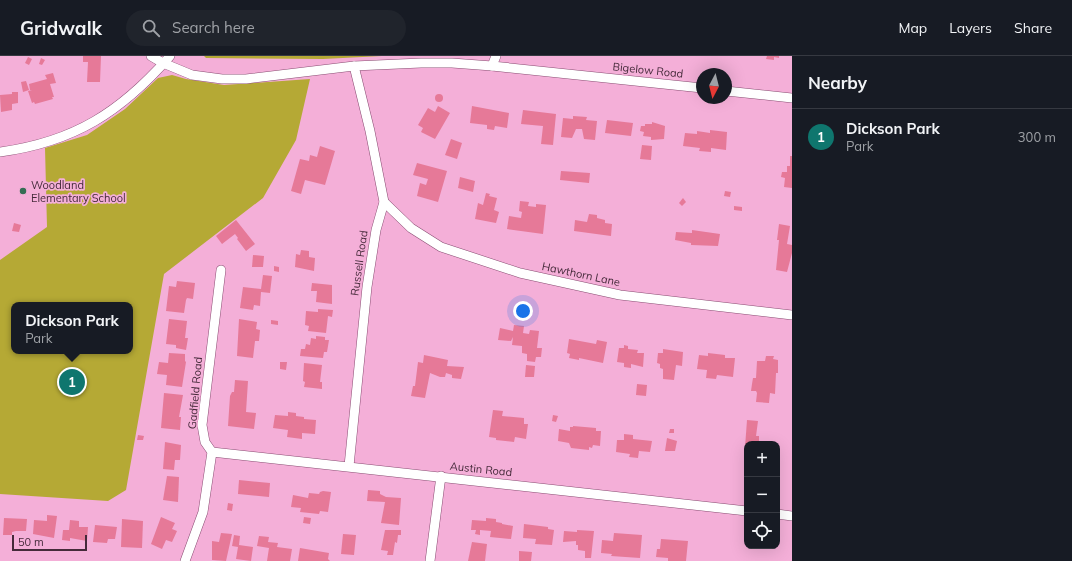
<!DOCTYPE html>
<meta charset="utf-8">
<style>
:root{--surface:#171b24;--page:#20242c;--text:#f1f3f6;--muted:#9ea1a6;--line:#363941;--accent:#0f766e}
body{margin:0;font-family:Mulish,sans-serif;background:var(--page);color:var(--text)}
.controls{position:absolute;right:12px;bottom:12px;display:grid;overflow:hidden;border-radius:8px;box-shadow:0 4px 16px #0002}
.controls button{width:36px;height:36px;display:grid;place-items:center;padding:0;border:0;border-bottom:1px solid var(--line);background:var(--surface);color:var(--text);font:20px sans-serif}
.compass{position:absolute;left:696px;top:12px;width:36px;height:36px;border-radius:50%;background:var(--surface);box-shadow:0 4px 16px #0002;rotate:187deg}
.scale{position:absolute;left:12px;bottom:10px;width:75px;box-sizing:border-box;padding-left:4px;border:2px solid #452a3a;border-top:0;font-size:11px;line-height:14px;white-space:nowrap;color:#452a3a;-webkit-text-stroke:3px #f4afd8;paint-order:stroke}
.you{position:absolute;left:523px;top:255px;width:14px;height:14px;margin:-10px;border:3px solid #fff;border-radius:50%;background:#1a73e8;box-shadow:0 0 0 6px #1a73e833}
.badge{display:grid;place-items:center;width:26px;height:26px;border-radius:50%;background:var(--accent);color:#fff;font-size:13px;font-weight:700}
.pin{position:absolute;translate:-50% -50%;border:2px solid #fff;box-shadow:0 1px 4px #0006}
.popup{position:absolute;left:11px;top:246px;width:122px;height:52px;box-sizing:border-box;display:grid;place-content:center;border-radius:8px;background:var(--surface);filter:drop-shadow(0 1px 3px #0005);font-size:13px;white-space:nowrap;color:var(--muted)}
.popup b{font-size:15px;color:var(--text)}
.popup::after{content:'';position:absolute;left:50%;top:100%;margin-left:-8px;border:8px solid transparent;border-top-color:var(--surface)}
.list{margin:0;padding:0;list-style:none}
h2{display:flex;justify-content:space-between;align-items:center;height:52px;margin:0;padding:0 16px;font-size:17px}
h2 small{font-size:13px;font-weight:400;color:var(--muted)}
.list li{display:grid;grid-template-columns:26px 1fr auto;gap:12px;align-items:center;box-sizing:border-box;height:56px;padding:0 16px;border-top:1px solid var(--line)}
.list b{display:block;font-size:15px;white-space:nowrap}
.list p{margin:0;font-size:13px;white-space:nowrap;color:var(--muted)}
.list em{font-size:13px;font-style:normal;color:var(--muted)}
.icon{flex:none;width:22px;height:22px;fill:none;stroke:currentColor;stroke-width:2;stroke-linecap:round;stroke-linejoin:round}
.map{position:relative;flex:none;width:792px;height:505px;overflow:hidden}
header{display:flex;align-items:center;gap:24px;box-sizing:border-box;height:56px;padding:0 20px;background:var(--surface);border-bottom:1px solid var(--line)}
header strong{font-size:19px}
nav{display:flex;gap:22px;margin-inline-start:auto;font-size:14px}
.search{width:280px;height:36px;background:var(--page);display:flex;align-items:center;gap:10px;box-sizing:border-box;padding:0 14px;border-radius:22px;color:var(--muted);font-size:15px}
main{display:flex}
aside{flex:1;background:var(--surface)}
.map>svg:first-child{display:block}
</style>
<header>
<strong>Gridwalk</strong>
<div class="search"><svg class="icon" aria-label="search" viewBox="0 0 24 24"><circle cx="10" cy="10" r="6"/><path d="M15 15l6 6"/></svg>Search here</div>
<nav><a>Map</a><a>Layers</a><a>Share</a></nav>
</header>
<main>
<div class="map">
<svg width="792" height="505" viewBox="0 0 792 505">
<rect width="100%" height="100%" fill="#f4afd8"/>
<!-- green -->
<g fill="#b5a935" fill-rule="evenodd">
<polygon points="204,0 382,0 323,3 206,2"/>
<path d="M 172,19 L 186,23 L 224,29 L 310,23 L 296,84 L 263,142 L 164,218 L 126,434 L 108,445 L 0,438 L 0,204 L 47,171 L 45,92 L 87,79 L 125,53 L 158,22 ZM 14,249 L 130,249 L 130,295 L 14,295 Z"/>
</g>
<!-- building -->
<g fill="#e67998">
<polygon points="83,0 101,0 100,26 87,26 88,6 83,6"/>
<polygon points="767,0 779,0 779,2 774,1 774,4 766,3"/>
<polygon points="28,1 32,3 29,9 25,7"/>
<polygon points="41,2 45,4 42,9 39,8"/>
<polygon points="53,17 56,27 50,28 54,41 52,41 53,43 35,48 34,46 32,47 28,35 32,34 30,34 29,28 47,23 45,19"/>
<polygon points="26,25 29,34 23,36 21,26"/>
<polygon points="12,36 18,36 18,47 12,48 12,54 1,56 0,39 12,38"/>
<circle cx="439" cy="42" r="4"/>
<polygon points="438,50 450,57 435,83 421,76 423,72 418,69 428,52 435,56"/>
<polygon points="472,50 509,57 507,72 495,70 494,74 487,73 487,69 470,67"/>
<polygon points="523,54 556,58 553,89 541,88 543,70 521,68"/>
<polygon points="573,60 587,61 586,64 597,65 595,84 584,83 582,73 576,73 572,82 561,81 563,62 573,63"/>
<polygon points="607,64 633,67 631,80 605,77"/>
<polygon points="652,66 665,70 664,83 651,84 651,81 643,80 644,76 640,75 641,70 645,70 645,68 652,68"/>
<polygon points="710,74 727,76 726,94 711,92 711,96 699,95 700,92 683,90 685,77 697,78 697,75 710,77"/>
<polygon points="451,83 462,87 457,103 445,99"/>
<polygon points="642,89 652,90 651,104 640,103"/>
<polygon points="320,90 335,95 325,129 305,124 301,138 291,135 300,103 309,105 310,99 317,101"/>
<polygon points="790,100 792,100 792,132 784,131 785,122 781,121 782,116 787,116 787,110 790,110"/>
<polygon points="417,107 447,115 438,146 417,140 420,127 426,129 428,123 413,119"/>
<polygon points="561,115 590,117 589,127 560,124"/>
<polygon points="460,121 475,125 473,136 458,132"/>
<polygon points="725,135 731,136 730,141 724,140"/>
<polygon points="486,137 490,138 489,140 497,142 494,154 499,156 496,167 475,163 478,147 483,149"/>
<polygon points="683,142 686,146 682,150 679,147"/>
<polygon points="520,145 529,146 528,150 536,151 536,148 546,149 543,178 507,173 509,160 521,162 522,156 519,155"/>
<polygon points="734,150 742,151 742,155 734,154"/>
<polygon points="589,158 597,159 597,162 605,164 605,167 612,168 611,180 574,175 575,164 587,166"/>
<polygon points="236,164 255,188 246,195 237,183 238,182 235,178 222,188 216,180"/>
<polygon points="14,167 21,169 19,176 12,175"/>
<polygon points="779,168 790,170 787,188 792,189 792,197 787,216 776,214 779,184 777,184"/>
<polygon points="692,174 720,178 718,190 691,189 691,187 675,184 676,176 692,177"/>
<polygon points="301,194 309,195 309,201 315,202 314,215 295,211 296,198 300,199"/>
<polygon points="253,199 264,200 263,211 252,211"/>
<polygon points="274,210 279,211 279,216 274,215"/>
<polygon points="263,219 272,220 270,237 261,236 260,250 254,249 253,254 240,252 243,231 261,233"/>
<polygon points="177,225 195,227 193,243 187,242 186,244 184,257 166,255 169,230 176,231"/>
<polygon points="312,227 332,229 332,248 316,246 317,235 311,235"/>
<polygon points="318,253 333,254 332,261 328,260 326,277 308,275 309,270 305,269 306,255 318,256"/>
<polygon points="169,263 187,265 185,282 188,282 186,294 176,292 176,289 166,288"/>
<polygon points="239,263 257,266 256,273 260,274 259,285 255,285 253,302 237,300"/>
<polygon points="271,264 278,265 278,269 271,268"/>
<polygon points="514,269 524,270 523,277 529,278 530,274 539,275 537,292 542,292 541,301 536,301 535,306 527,305 527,298 522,297 522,290 512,289 513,281 511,285 498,284 500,272 513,275"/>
<polygon points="316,280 325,281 325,284 329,284 327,296 324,296 323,302 300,300 301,293 305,293 306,288 310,289 311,282 316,283"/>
<polygon points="569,283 596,288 597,284 607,286 603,307 579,302 579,304 569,302 570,298 567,297"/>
<polygon points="624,289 628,290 628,293 638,294 637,297 644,297 643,311 631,308 631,312 624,311 624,307 617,306 619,292 624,292"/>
<polygon points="663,293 683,296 682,310 676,309 674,324 663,323 663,313 660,312 660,308 657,307 658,297 663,297"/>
<polygon points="169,297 185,298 185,305 186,306 182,331 166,329 167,319 157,318 159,306 168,307"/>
<polygon points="708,297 725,299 725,302 735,302 733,321 717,319 716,323 706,322 707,314 697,313 699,299 708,300"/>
<polygon points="424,299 448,304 447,310 464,311 461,323 452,322 452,319 446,317 445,321 440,321 430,317 425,342 411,340 413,330 415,330 418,306 423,307"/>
<polygon points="766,300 774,300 773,303 778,304 778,317 776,317 775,338 770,337 769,347 756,346 757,337 756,335 751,335 752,328 753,322 756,322 757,305 765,305"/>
<polygon points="280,306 287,306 286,314 280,313"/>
<polygon points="304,307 322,309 320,326 322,326 322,333 304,331 305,326 303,325"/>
<polygon points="526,309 535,310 534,321 525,321"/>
<polygon points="235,324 248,325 246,356 256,357 254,373 228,370 230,340 232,336 234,336"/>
<polygon points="637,328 647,329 646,340 636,339"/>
<polygon points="164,337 183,339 179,361 181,361 180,374 161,372"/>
<polygon points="493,354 503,355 502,360 524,362 524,368 528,368 526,383 515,381 514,386 496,384 496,382 489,381"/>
<polygon points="288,356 296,357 296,360 304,361 304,363 316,364 315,378 302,377 302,383 287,381 288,374 273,372 275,359 288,360"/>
<polygon points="553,359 558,360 556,366 552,365"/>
<polygon points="747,364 758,365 756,380 759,380 759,388 747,388 747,414 744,414 745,405 744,405"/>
<polygon points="573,370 596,372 596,375 601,375 600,390 593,389 592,392 589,391 589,394 571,392 569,387 558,385 559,373 570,375 570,371 573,371"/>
<polygon points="670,373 674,373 674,377 669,377"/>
<polygon points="624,378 633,379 633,383 652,385 650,396 639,395 638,402 629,401 630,398 616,396 617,384 624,384"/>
<polygon points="138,379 144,380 143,384 137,384"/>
<polygon points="667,382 677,385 675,395 665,395"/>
<polygon points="165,386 181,389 180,404 175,404 174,414 163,413"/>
<polygon points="167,420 179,421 178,446 163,444"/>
<polygon points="239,424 270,427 269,441 238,438"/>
<polygon points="368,434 380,435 380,438 386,441 401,442 399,469 381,467 385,446 367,445"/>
<polygon points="323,435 331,436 328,456 320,455 319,458 300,456 301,452 291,451 293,439 308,442 309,437 319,438 320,436"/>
<polygon points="228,447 233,448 232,455 227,454"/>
<polygon points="47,459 57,460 54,482 33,478 34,464 47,465"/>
<polygon points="161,461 175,467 172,473 177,475 172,486 166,484 162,493 151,488"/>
<polygon points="304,461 311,462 310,468 303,467"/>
<polygon points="4,462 27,463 26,475 16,475 12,476 12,479 3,479"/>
<polygon points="486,462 496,463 496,466 502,467 502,468 513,470 511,483 490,481 491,475 480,474 480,479 475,478 476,474 471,474 472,464 486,465"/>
<polygon points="122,463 143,465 142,492 121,491"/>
<polygon points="70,464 79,465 79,471 88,471 87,485 70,482 70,485 62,484 63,474 69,474"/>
<polygon points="524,468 548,471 548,473 554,474 552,489 535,488 536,483 523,482"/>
<polygon points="95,469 117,471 115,483 108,483 107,487 93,486"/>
<polygon points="385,474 401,474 401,479 398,479 397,487 395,486 393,499 387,499 388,495 381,494"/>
<polygon points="577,474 594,475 591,502 585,502 585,495 578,494 578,489 576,489 576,485 563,486 564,475 577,476"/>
<polygon points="221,477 232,478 226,505 212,504 212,485 219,486"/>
<polygon points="614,477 642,479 640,502 611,500 612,498 601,497 602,484 613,485"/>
<polygon points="343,478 356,479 354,499 341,498"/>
<polygon points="234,479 240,480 239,489 253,491 251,505 236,503 238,491 232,490"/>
<polygon points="259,480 269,481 268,486 278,487 277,491 292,493 290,505 267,505 269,492 257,490"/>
<polygon points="661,483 688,485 686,505 668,505 668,502 656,501 657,493 660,493"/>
<polygon points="472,486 487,488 485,505 468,505"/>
<polygon points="300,492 329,497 328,503 330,505 298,505"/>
<polygon points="519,495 532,496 531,505 519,505"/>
</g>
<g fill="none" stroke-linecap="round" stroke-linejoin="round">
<defs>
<g id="minor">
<polyline points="151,0 163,7 192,19 222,23 246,23 354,10 421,7 452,7 492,10 702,32"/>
<polyline points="492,10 496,0"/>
<polyline points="726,35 792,42"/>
<path d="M 0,96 C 74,86 121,56 170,0"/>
<polyline points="384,146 411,172 441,191 520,217 620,239 792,259"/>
<polyline points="212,396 747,455"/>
<polyline points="349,410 367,231 376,174 384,146 370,75 354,10"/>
<polyline points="777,458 792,460"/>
<polyline points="185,505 203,456 212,396 205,386 202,369 221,214"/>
<polyline points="430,505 441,420"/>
</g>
</defs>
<!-- minor casing -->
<use href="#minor" stroke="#894c72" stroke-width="10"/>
<!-- minor -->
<use href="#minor" stroke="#fff" stroke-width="9"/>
</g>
<!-- markers -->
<circle fill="#356d54" stroke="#f4afd8" stroke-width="1.5" cx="23" cy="135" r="4"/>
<g text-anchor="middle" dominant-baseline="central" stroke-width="3.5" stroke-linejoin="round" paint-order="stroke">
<!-- street labels -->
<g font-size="11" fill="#452a3a" stroke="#f4afd8">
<text transform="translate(648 14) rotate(6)">Bigelow Road</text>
<text transform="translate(359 207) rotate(-82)">Russell Road</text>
<text transform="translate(581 218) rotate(12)">Hawthorn Lane</text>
<text transform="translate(195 337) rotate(-85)">Gadfield Road</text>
<text transform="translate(481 413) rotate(6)">Austin Road</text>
</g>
<!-- poi labels -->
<g font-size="11" fill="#452a3a" stroke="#f4afd8" text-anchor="start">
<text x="31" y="129">Woodland<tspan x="31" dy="13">Elementary School</tspan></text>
</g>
</g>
</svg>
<div class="controls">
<button>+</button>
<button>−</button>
<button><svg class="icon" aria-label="locate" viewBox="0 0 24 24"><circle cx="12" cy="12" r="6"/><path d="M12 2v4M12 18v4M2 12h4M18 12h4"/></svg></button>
</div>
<svg class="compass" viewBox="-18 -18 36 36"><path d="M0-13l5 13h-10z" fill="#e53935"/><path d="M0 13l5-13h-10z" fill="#9ea1a6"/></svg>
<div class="scale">50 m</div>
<div class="you"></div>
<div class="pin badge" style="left:72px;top:326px">1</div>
<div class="popup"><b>Dickson Park</b>Park</div>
</div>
<aside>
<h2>Nearby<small></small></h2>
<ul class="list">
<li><span class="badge">1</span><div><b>Dickson Park</b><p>Park</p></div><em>300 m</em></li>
</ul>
</aside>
</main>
